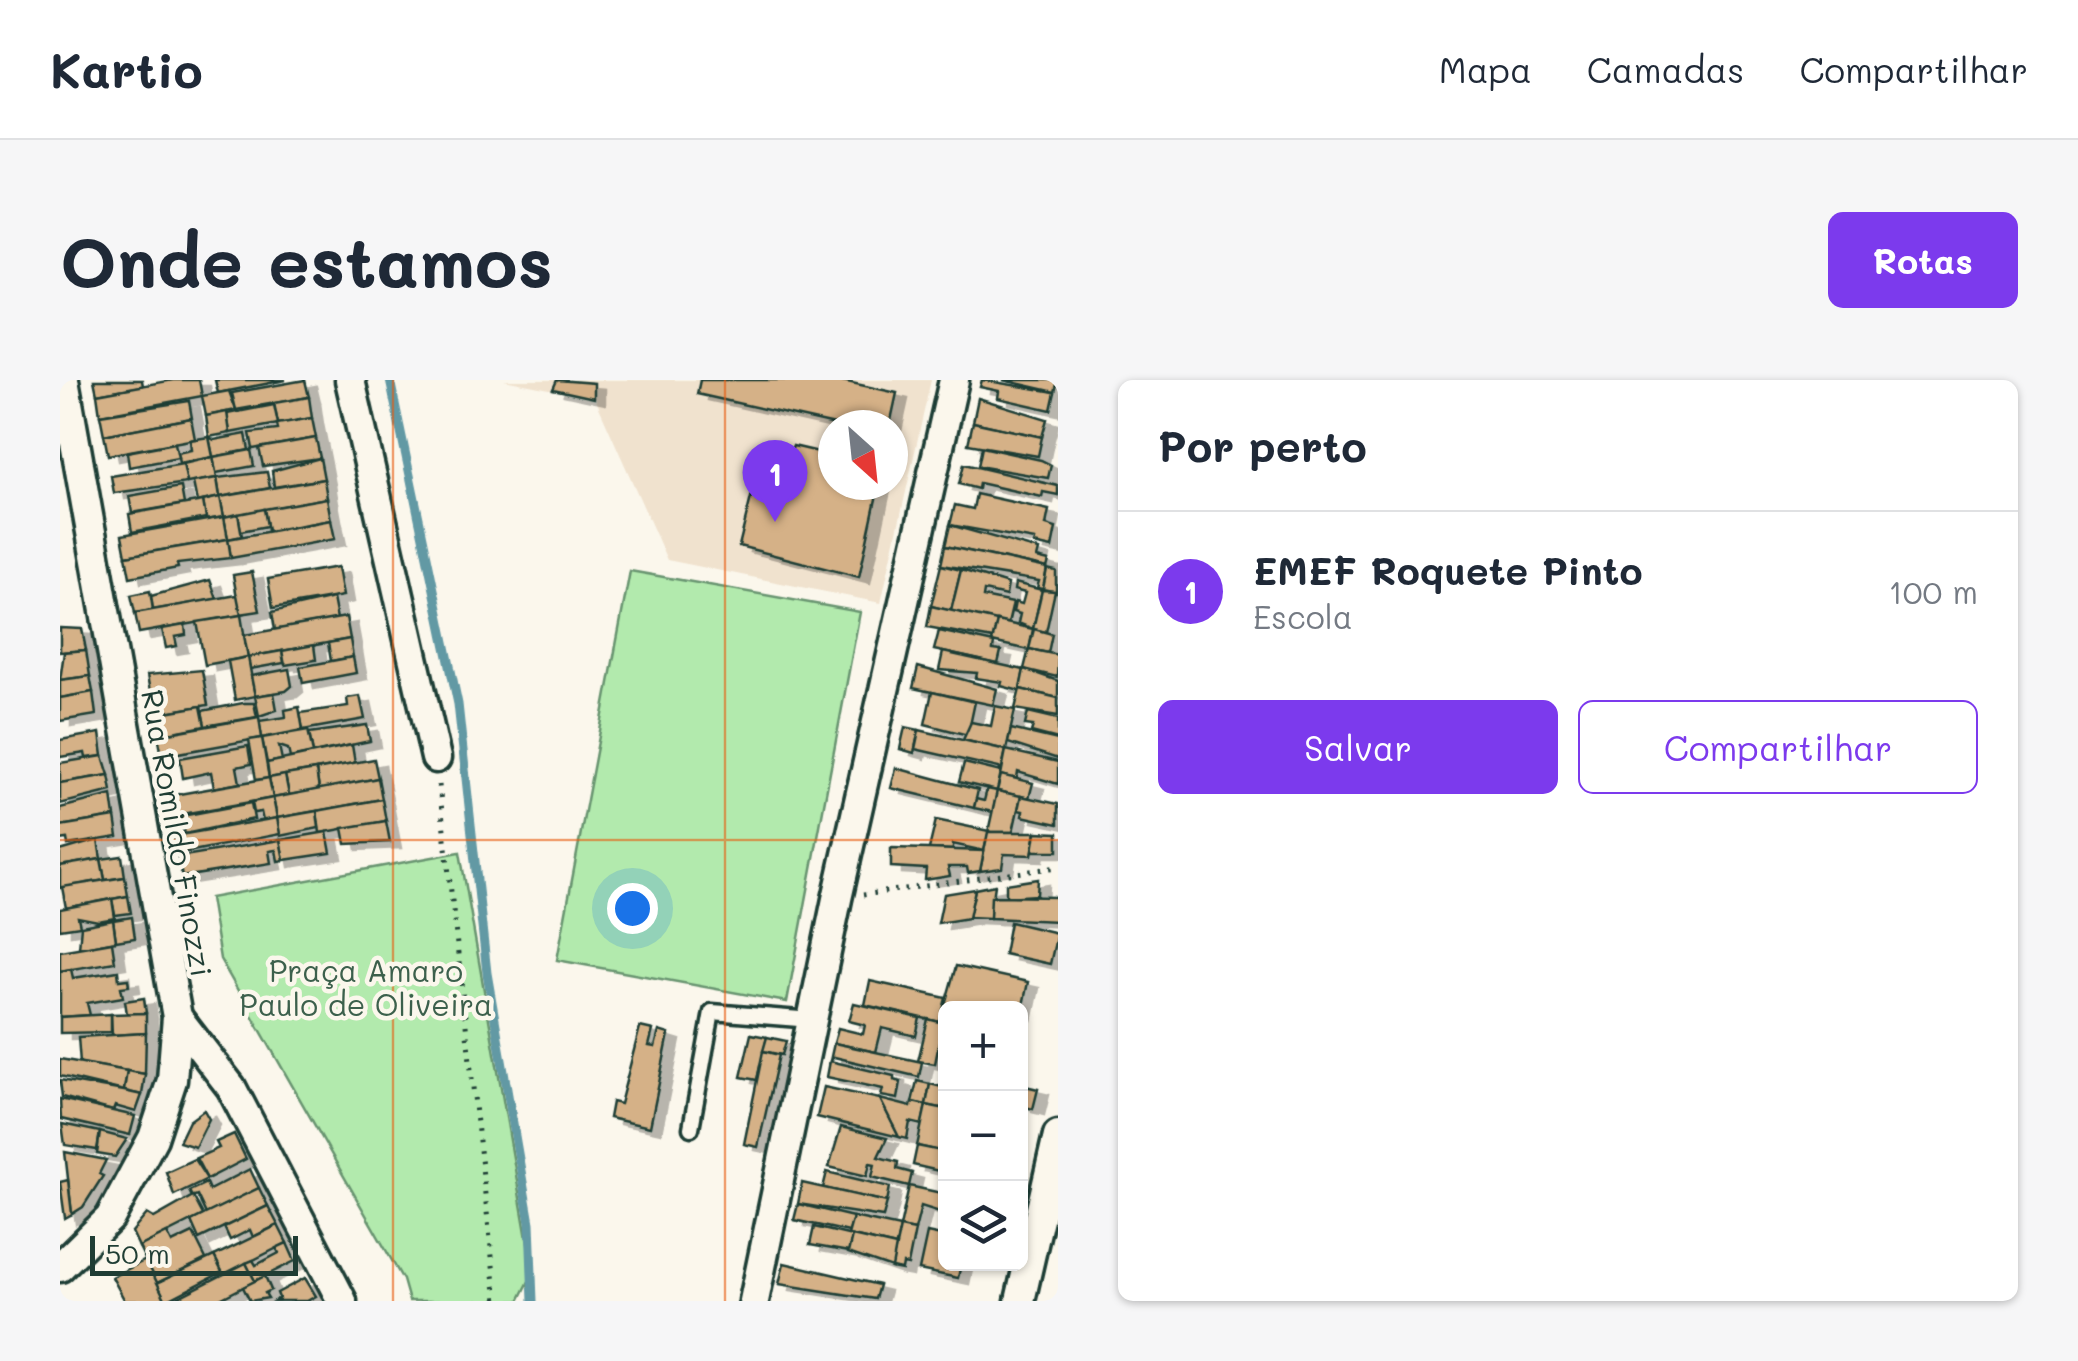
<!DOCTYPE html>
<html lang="pt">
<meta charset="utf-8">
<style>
:root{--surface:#fff;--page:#f6f6f7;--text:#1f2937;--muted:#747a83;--line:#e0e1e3;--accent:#7c3aed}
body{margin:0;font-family:Mali,sans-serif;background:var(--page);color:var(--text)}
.controls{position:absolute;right:30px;bottom:30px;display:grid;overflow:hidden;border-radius:15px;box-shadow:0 2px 8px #0004}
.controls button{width:90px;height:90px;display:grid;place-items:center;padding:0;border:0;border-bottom:2px solid var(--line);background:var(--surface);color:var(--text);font:50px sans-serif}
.compass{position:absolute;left:758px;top:30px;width:90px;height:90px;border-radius:50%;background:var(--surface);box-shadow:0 2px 8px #0004;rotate:153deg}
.scale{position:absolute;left:30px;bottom:25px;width:208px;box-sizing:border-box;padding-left:10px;border:5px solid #1f3d34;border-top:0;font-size:28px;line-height:35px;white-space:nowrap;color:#1f3d34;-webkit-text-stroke:8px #fbf7ec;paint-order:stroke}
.you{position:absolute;left:572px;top:528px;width:35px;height:35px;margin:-25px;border:8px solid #fff;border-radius:50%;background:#1a73e8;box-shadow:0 0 0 15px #1a73e833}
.badge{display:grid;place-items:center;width:65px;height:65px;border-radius:50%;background:var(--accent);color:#fff;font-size:32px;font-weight:700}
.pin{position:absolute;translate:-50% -82px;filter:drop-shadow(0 2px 5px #0008)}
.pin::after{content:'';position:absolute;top:52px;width:35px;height:30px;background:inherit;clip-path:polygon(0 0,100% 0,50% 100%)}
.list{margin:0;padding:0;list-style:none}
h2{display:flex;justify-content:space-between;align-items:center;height:130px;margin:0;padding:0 40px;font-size:42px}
h2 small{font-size:32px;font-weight:400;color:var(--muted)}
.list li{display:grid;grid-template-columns:65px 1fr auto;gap:30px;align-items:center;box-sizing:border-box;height:160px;padding:0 40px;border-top:2px solid var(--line)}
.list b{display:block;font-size:38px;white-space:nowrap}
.list p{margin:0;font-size:32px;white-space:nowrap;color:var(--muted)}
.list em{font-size:32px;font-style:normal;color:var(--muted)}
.actions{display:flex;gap:20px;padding:30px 40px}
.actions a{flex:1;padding:22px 0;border:2px solid var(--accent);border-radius:15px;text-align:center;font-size:35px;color:var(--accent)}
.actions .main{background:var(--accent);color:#fff}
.icon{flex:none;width:55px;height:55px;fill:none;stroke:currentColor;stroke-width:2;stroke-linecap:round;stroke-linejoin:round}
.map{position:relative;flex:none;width:998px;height:921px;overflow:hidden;border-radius:15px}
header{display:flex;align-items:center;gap:60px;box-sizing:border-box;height:140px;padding:0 50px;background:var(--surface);border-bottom:2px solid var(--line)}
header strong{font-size:48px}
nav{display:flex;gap:55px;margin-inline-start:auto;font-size:35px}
.intro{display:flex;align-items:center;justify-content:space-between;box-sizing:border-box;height:240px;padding:0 60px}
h1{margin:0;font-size:70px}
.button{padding:25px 45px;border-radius:15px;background:var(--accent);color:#fff;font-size:35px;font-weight:700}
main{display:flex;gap:60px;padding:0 60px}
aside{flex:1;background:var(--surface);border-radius:15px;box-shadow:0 2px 8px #0004}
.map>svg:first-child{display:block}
</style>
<header>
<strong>Kartio</strong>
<nav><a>Mapa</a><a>Camadas</a><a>Compartilhar</a></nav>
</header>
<div class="intro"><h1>Onde estamos</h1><a class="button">Rotas</a></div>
<main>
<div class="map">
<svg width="998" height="921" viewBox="0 0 998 921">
<defs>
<filter id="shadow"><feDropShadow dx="11" dy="6" stdDeviation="0" flood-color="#0004"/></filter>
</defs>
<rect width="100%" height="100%" fill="#fbf7ec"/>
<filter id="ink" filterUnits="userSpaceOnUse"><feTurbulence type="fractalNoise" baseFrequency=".01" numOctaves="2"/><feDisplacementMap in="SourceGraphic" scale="20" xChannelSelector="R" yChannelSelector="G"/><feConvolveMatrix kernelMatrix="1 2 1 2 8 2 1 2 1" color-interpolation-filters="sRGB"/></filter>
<g filter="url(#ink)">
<!-- built -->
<path fill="#f0e2ce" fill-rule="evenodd" d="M 444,0 L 871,0 L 821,223 L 607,180 L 535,18 ZM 773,45 L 833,45 L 833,105 L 773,105 Z"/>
<!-- green -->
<g fill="#b2eaad" stroke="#689470" stroke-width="2.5">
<polygon points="570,191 800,232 727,622 497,580"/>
<polygon points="400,472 473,893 459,921 349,921 343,900 160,579 150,518"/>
</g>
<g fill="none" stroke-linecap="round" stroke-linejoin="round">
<!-- stream -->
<polyline stroke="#6299a4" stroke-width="9" points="330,0 398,324 427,593 470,843 473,921"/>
</g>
<!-- building -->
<g fill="#d5b187" stroke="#1f3d34" stroke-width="2.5" filter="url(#shadow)">
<polygon points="34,0 82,0 83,6 37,14"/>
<polygon points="113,0 139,0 142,16 40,35 37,14"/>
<polygon points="155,0 226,0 158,13"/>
<polygon points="245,0 249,17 176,30 172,13"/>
<polygon points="497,0 534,3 534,18 493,9"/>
<polygon points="640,0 778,0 837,13 830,45 775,45 637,14"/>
<polygon points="922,0 995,12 991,30 938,18 939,11 920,7"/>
<polygon points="943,0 998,0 995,12"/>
<polygon points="169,11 176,30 146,36 142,16"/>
<polygon points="249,17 252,38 218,44 214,23"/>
<polygon points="918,18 987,39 982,57 913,42"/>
<polygon points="129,21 132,38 44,55 40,35"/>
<polygon points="214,25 218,44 170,53 167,34"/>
<polygon points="167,32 170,53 149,57 146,36"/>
<polygon points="131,38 135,59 48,75 44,55"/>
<polygon points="252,38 256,58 193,69 190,53 218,50 217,44"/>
<polygon points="913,42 982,57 978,76 908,64"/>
<polygon points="186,54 189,70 153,77 149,57 154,60"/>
<polygon points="149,57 153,77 119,83 117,73 131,70 130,60"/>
<polygon points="256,58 260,78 203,86 199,68"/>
<polygon points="115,63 118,78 69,87 67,72"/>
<polygon points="733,66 763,73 759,90 773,94 773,105 819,105 799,197 679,166 701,77 727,81"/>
<polygon points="922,67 981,80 991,85 988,98 918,86"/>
<polygon points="191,70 194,86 156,93 153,77"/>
<polygon points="153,77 157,98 127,103 123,84"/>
<polygon points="260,78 264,99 214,107 212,91"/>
<polygon points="123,84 127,103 54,113 51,96"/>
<polygon points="904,84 998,106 998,115 983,112 982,117 919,103 918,109 899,104"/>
<polygon points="207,92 210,108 160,117 157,98"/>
<polygon points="157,98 160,117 137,122 133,102"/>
<polygon points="264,99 267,118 164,137 160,117"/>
<polygon points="121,107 124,124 72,133 69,116"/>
<polygon points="916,114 989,130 986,145 996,148 992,168 974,164 975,160 890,145 895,125 913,129"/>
<polygon points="160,117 164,137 146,140 143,121"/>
<polygon points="267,118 271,140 208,151 204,129"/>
<polygon points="143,121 146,138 72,152 69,134"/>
<polygon points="204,129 207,146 181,151 178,134"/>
<polygon points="178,134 182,156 168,159 164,137"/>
<polygon points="164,137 168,159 66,176 62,155"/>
<polygon points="271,140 275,159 171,178 168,159"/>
<polygon points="890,145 979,170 977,178 989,181 987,188 885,166"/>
<polygon points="168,159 171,178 117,184 118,188 70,197 66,176"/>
<polygon points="885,166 987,188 983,209 977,208 979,201 881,185"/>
<polygon points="881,185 901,190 891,231 871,226"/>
<polygon points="278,187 283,216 213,228 208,199"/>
<polygon points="987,189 996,191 996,212 983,209"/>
<polygon points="901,190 948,204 946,216 924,211 923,217 953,223 948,244 891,231"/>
<polygon points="192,192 200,231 180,234 173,195"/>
<polygon points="150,200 157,219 93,230 91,216"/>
<polygon points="955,203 982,210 973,249 958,243 960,234 953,232 955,222 962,224 965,213 954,210"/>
<polygon points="982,210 995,211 986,252 973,249"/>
<polygon points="90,211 93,230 75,233 71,215"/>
<polygon points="177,215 181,235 79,253 75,233"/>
<polygon points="273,218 277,239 215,250 212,232"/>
<polygon points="871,226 937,241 933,259 867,247"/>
<polygon points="181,235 188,277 145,285 137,242"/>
<polygon points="286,237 290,259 188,277 184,255"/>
<polygon points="937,241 973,249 969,270 932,262"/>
<polygon points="125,245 126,255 115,257 117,266 106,268 102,249"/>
<polygon points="0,248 22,249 26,270 0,272"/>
<polygon points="974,249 992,254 988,273 969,269"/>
<polygon points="879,251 934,263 933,270 941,271 938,284 874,270"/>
<polygon points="290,259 293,277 271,281 268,263"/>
<polygon points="254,265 256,280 225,285 222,271"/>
<polygon points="969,269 998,275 997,297 964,289"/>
<polygon points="26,270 30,296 0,300 4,272"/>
<polygon points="222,271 224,283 190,289 188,277"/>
<polygon points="883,272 964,290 960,311 941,306 942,302 916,298 917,293 879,290"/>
<polygon points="188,277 195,316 175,320 168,281"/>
<polygon points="293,277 296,293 243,303 240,287"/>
<polygon points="858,287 937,309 933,325 853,308"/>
<polygon points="229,289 232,306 226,311 195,316 191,296"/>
<polygon points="964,289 998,301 998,318 960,309"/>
<polygon points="142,290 148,325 94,334 87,295"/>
<polygon points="30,296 33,312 0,318 0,300"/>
<polygon points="960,309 998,318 998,336 955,329"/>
<polygon points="33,312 36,335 0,341 0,318"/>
<polygon points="872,312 915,322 908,355 865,344"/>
<polygon points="214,313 217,330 199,336 195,316"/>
<polygon points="300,316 305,339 243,350 240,333 288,326 287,318"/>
<polygon points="183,323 194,323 197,337 145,346 142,331"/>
<polygon points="141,326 145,346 98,355 94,334"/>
<polygon points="935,326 955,330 946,370 903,360 911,342 931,346"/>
<polygon points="239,327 243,350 202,358 199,341 226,337 225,330"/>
<polygon points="968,332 998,339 998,359 971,352 973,346 965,345"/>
<polygon points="199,337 202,358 102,376 98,355"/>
<polygon points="307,345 310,361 253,373 249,353"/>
<polygon points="845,347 859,350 854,373 840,369"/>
<polygon points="951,349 998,360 998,379 948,363"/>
<polygon points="248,350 253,373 230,378 228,369 219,366 222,380 207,383 202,358"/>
<polygon points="859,350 946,370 941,392 939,388 855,369"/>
<polygon points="40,353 43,376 26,378 25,373 0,377 0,360"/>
<polygon points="202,358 209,398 196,400 189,360"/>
<polygon points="292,365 295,383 209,398 207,383"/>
<polygon points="188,366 191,384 177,387 180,403 154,408 151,392 123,398 120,378"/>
<polygon points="946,370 998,382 998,404 958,392 957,399 941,395"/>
<polygon points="43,376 49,395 0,403 0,383"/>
<polygon points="314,379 318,398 259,410 256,390"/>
<polygon points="904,383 941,392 937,411 899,402"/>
<polygon points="836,388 918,410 914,428 831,408"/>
<polygon points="256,390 259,410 229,415 225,395"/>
<polygon points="49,395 52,411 0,424 0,403"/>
<polygon points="225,395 229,415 213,418 209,398"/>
<polygon points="941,395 973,403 969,418 937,411"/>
<polygon points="209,398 213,418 111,436 108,416"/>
<polygon points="318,398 322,419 217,438 213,418"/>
<polygon points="927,409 937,411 933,432 914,428 916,419 924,421"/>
<polygon points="937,411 961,416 953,452 928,452"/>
<polygon points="52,415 55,437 0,446 0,428"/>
<polygon points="961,416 998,424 998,444 962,436 963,431 958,430"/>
<polygon points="213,418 217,438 203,441 201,432 194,433 192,422"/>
<polygon points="322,419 326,441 260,453 257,431"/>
<polygon points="191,423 194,439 125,454 124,450 113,452 111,438"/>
<polygon points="257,431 259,448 220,456 217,438"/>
<polygon points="55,437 58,457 8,465 7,459 0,460 0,446"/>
<polygon points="217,438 220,454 117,474 114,456"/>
<polygon points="876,440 929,451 924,471 893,464 893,470 869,469"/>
<polygon points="326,441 330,462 286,464 283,448"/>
<polygon points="267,452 271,473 224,480 220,460"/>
<polygon points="928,452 976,452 972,475 944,474 942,488 920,491"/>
<polygon points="976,452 998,453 998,471 973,471"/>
<polygon points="38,460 41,479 0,486 0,471"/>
<polygon points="220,460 224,480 218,481 216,470 209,471 211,483 122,497 118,477"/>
<polygon points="831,468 869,469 924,471 920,491 908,493 907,487 888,487 890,496 865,500 866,489 831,487"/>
<polygon points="62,476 65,497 45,500 41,479"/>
<polygon points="41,479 45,500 0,508 0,486"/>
<polygon points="65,497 68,516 6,528 2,507"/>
<polygon points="978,499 977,515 946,517 946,504"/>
<polygon points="935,505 930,538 909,537 915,509"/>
<polygon points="915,509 909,538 878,543 884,514"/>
<polygon points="68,516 71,533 55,535 52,519"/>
<polygon points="931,516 998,517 998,541 930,538"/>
<polygon points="52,519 55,538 38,541 18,537 20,546 0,549 0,529"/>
<polygon points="72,537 75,558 56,561 53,540"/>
<polygon points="53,540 56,561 19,568 21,546"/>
<polygon points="950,542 997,553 990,584 944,574"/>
<polygon points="52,562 55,582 0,591 0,571"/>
<polygon points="896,586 968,602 961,635 961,628 886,628 886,643 880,642"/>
<polygon points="11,589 13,598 58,591 59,600 68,599 69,606 61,607 63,617 27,623 30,635 0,637 0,591"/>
<polygon points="810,601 886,618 880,642 805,625"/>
<polygon points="84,618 86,633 67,634 65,621"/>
<polygon points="794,623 860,638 856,656 822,648 816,672 774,663 778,648 803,654 805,645 789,641"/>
<polygon points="86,633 86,653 52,655 51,634"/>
<polygon points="51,634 51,652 0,653 0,637"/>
<polygon points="868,639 883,643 875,684 858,681"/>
<polygon points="580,647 593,650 589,666 595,667 599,651 609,654 590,747 549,738 552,722 560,724"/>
<polygon points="86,653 85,694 20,683 18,657"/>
<polygon points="691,654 707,657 697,700 681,697"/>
<polygon points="707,657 726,661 722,675 703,671"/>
<polygon points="774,663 862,682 859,697 774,677 770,681"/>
<polygon points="703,671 719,675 698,767 684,764"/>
<polygon points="0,679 67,691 64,711 0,696"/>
<polygon points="770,681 834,696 834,700 841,702 838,719 821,716 823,709 767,697"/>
<polygon points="67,691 85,694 82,715 64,711"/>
<polygon points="0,700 64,711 82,715 76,732 55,726 53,731 2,717"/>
<polygon points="857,701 870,704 866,725 852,722"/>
<polygon points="870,704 886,708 885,729 866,725"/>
<polygon points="961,705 978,709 973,729 961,726"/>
<polygon points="764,707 820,719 839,757 757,737"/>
<polygon points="0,719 75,736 70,755 1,739"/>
<polygon points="820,719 851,727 852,722 866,725 862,745 850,742 847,759 839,757"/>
<polygon points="866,725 886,729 884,772 857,766"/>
<polygon points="144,730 149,739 135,767 119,762 129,741"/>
<polygon points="2,744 40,752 37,770 5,765"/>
<polygon points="781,747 827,758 818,777 838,782 837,789 852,793 849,806 812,797 815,784 810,783 807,796 769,787"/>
<polygon points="40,752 67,759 55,777 37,774"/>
<polygon points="174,754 186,779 147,799 136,778 159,768 156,762"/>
<polygon points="857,766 886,772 883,792 853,785"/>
<polygon points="5,772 46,780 39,794 43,796 23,827 12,834"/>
<polygon points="134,779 147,799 114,815 106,792"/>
<polygon points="190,789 199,808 146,834 137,815 132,817 129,811 146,803 149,810"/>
<polygon points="767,792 830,807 827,822 763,808"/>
<polygon points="8,800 12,834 5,838 0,802"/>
<polygon points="742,803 827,822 823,837 738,824"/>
<polygon points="849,806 886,814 886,834 861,826 855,850 840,847"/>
<polygon points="199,808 208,826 139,859 131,841"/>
<polygon points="133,816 143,835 79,867 72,852 87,834 94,838"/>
<polygon points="738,824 793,837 789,852 734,840"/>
<polygon points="208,826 218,845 193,857 190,850 170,860 164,847"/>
<polygon points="793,837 840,847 836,866 788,855"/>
<polygon points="218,845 227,863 164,895 154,876"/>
<polygon points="754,847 792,856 789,872 750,865"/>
<polygon points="840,847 855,850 848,885 843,884 842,890 831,888"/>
<polygon points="107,853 112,863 133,853 146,879 97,903 79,867"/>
<polygon points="867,853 886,857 886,884 901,884 898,898 859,890"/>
<polygon points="792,856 836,866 832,888 788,873"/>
<polygon points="227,863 235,881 195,901 186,883 193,880 196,885 219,873 216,868"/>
<polygon points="154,876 162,892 106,921 97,903"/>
<polygon points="86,880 106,921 65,921 52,897"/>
<polygon points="186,883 195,901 156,921 111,921"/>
<polygon points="724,883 819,905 815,919 719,904"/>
<polygon points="205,896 211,910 205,913 208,918 190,921 183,907"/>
<polygon points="245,898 256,916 247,921 214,921 219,918 217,913"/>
</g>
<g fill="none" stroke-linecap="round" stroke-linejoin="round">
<defs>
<polyline id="service" points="631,748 652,632 752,640"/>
<g id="minor">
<polyline points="290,0 376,378"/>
<polyline points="117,637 171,707 282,921"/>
<polyline points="0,887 50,838 93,758 112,700 117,637 4,0"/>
<polyline points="694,921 777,519 894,0"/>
<polyline points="960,921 998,755"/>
</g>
</defs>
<!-- service casing -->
<use href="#service" stroke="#1f3d34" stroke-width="21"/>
<!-- minor casing -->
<use href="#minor" stroke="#1f3d34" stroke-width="35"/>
<!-- path -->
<g stroke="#1f3d34" stroke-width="5" stroke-dasharray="2.5 8" stroke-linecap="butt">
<polyline points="379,405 437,921"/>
<polyline points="803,515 998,487"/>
</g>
<!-- service -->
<use href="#service" stroke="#fbf7ec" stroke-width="14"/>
<!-- minor -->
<use href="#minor" stroke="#fbf7ec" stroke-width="28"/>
</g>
</g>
<!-- grid -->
<path fill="none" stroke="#e8590c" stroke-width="2.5" stroke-opacity="0.55" d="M 333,0 L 333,921M 665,0 L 665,921M 0,460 L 998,460"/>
<g text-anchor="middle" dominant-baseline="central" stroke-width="9" stroke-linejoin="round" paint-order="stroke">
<!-- street labels -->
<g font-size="30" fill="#1f3d34" stroke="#fbf7ec">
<text transform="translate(118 453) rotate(80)">Rua Romildo Finozzi</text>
</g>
<!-- park labels -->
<g font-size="30" fill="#3c604c" stroke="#fbf7ec">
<text x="306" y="590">Praça Amaro<tspan x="306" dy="34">Paulo de Oliveira</tspan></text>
</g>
</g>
</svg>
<div class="controls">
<button>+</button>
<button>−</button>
<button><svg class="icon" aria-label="layers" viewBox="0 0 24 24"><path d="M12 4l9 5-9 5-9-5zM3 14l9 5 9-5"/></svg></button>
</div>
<svg class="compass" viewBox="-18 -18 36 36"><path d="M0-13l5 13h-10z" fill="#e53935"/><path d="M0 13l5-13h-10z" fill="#747a83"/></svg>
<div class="scale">50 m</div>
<div class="you"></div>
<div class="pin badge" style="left:715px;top:142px">1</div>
</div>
<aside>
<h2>Por perto<small></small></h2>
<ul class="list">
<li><span class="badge">1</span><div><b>EMEF Roquete Pinto</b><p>Escola</p></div><em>100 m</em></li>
</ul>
<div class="actions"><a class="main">Salvar</a><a>Compartilhar</a></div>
</aside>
</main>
